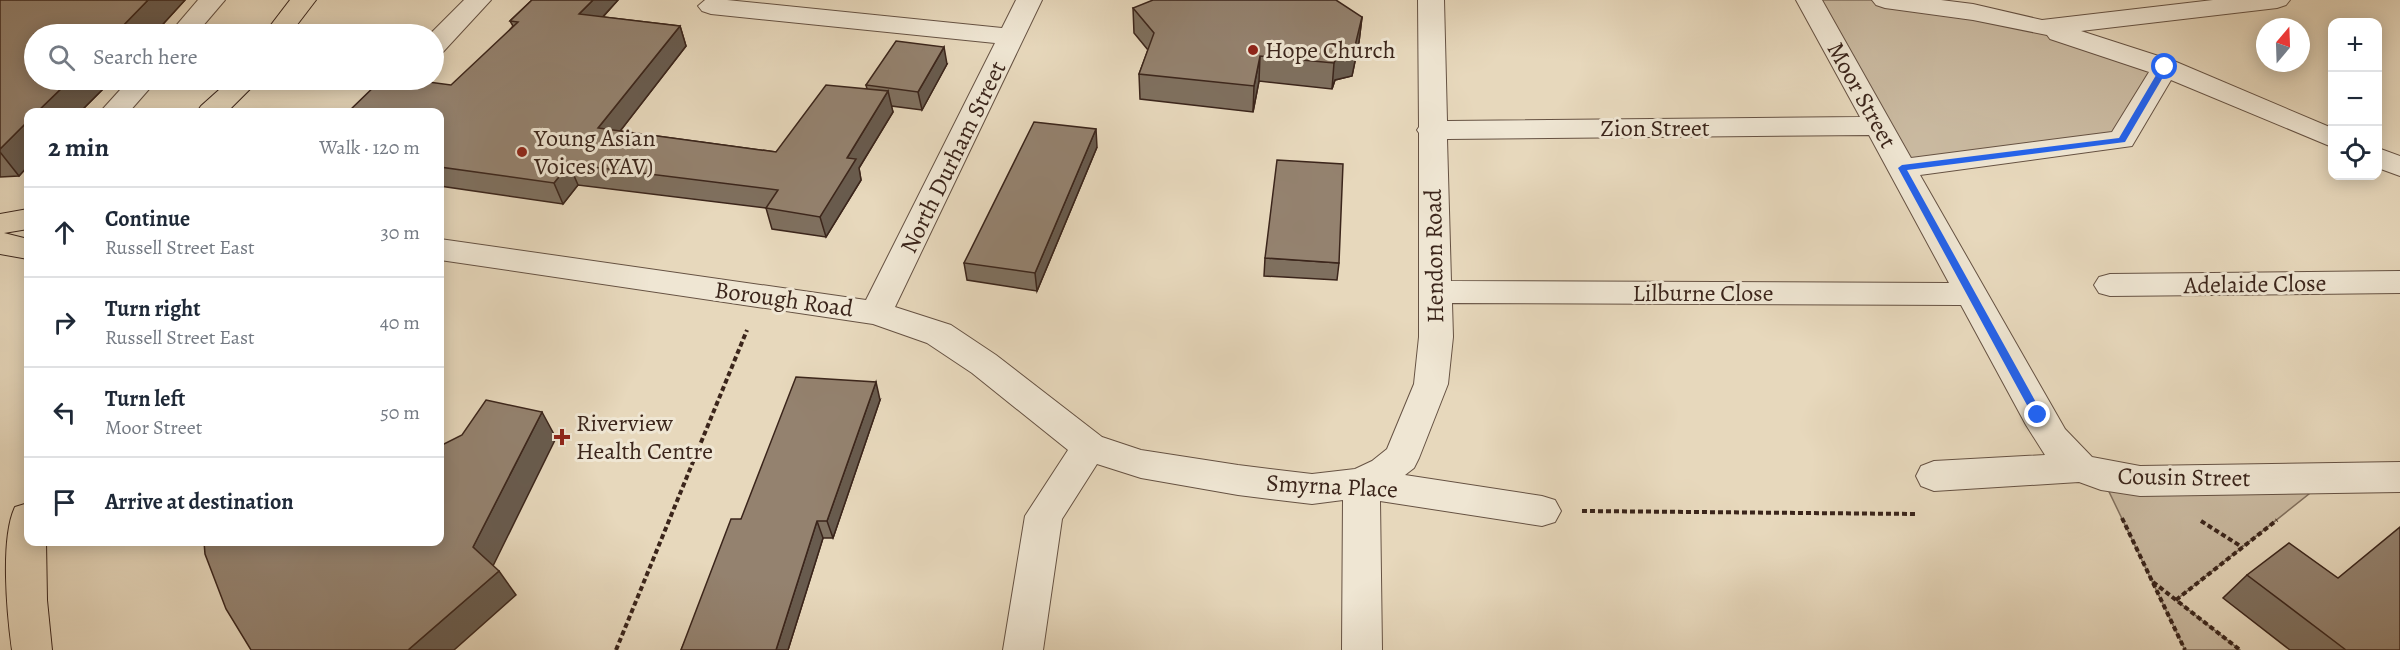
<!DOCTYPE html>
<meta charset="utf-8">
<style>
:root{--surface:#fff;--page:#f6f6f7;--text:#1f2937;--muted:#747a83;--line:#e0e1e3}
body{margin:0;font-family:Alegreya,serif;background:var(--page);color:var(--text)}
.controls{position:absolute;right:18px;top:18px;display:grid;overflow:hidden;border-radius:12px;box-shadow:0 3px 15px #0003}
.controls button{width:54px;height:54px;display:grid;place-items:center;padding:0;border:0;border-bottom:2px solid var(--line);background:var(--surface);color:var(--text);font:30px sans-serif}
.compass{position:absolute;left:2256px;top:18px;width:54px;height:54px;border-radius:50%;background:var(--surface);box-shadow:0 3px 15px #0003;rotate:19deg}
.stop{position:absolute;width:18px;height:18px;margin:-14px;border:4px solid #2563eb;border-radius:50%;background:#fff}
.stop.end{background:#2563eb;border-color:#fff;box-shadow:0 2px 6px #0008}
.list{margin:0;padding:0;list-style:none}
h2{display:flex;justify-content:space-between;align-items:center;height:78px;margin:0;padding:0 24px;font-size:26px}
h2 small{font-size:20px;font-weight:400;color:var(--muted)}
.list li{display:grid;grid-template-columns:39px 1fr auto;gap:18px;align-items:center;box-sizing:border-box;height:90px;padding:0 24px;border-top:2px solid var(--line)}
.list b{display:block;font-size:22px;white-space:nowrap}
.list p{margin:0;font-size:20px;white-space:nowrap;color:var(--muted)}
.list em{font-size:20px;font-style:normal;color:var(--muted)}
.icon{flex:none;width:33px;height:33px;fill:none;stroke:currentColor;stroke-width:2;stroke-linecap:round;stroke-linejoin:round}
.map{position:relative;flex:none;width:2400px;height:650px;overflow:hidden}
.search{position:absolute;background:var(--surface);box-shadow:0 3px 15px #0003;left:24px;top:24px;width:420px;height:66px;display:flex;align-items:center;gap:15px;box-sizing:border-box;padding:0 21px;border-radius:33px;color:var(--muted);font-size:22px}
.panel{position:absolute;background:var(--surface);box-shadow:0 3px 15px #0003;left:24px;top:108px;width:420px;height:438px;border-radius:12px}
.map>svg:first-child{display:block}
</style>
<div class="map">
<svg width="2400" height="650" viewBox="0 0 2400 650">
<rect width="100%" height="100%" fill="#e7d8bc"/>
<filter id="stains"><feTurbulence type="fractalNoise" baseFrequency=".00333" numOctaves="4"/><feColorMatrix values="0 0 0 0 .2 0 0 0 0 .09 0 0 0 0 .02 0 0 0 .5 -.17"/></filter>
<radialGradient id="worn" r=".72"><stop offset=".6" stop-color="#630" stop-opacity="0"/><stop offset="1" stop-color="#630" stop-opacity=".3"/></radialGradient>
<!-- green -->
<g fill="#cabaa1" stroke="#82705e" stroke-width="1.5">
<polygon points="1809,0 1885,0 1973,12 2165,67 2122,140 1902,168"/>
<polygon points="2101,475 2329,478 2176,600 2240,650 2185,650"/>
</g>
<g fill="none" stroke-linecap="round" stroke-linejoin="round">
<defs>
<g id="minor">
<polygon points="198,0 225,0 196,34 169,34"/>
<polygon points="464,0 491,0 443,52 434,54 434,34 430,34"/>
<path d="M 705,0 L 727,0 L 1002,28 L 1016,0 L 1042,0 L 895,307 L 951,325 L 996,355 L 1102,437 L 1141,450 L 1238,465 L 1312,474 L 1355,469 L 1372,461 L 1387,449 L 1414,384 L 1419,337 L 1419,133 L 1417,130 L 1419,127 L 1418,0 L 1444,0 L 1447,121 L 1860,117 L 1796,0 L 1822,0 L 1911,158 L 2112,132 L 2149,72 L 2050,39 L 2047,35 L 1973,20 L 1885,8 L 1876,5 L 1872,0 L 1941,0 L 1973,4 L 2042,20 L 2213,0 L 2290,0 L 2286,5 L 2277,8 L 2081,31 L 2174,61 L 2332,128 L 2332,147 L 2171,80 L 2132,146 L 1920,175 L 2065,429 L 2092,457 L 2140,466 L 2400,462 L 2400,492 L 2140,496 L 2101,490 L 2079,482 L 1934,491 L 1921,486 L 1916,476 L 1921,466 L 1934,461 L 2045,455 L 2026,425 L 1961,305 L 1452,303 L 1453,337 L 1448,384 L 1419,458 L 1414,468 L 1405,475 L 1542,496 L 1555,500 L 1561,511 L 1555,522 L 1542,526 L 1380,501 L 1382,650 L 1342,650 L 1343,500 L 1312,504 L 1238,495 L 1141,478 L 1097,464 L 1062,519 L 1043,650 L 1003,650 L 1025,516 L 1068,450 L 972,373 L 927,343 L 873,324 L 440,260 L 440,239 L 866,300 L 995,43 L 711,14 L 702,11 L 698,6 ZM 1869,135 L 1949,283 L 1451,281 L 1447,139 Z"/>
<polygon points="129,80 157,80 129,112 100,112"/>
<polygon points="2378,148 2400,156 2400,176 2378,168"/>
<polygon points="2400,271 2400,293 2110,296 2099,293 2094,285 2099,277 2110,274"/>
</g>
<g id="major">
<polygon points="290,0 316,0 290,34 264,34"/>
<polygon points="230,80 259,80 227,112 197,112 201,106"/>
<polygon points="28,209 28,229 4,233 28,239 28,259 0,254 0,214"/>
<path d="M 28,503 L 28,542 L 46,542 L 47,600 L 52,650 L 12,650 C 7,614 0,538 15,507 Z"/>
</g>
</defs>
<!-- minor casing -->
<use href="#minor" stroke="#665243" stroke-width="2"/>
<!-- major casing -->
<use href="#major" stroke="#3b251b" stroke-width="2"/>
<!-- path -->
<g stroke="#3b251b" stroke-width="4" stroke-dasharray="5 3" stroke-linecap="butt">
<polyline points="1582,511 1916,514"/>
<polyline points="2122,518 2185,650"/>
<polyline points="2201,521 2242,547"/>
<polyline points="2153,582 2240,650"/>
<polyline points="2176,600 2277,520"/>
<polyline points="616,650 747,330"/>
</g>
<!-- minor -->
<use href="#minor" fill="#efe6d3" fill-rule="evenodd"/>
<!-- major -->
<use href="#major" fill="#e7d8bc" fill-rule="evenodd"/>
</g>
<!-- wall -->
<g fill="#7f705f" stroke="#3b251b" stroke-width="1.5">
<polygon points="0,0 185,0 154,34 34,34 34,80 112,80 80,112 28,112 28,166 19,176 0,177"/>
<polygon points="532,0 618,0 603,17 680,26 686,46 620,131 776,152 867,89 866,85 947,64 922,110 891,106 893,112 859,168 861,180 826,237 772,229 766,208 578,185 563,204 440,186 440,112 513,26 510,21"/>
<polygon points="1133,8 1362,17 1359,42 1352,76 1335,80 1332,89 1259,81 1253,112 1140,99 1139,74 1148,50 1134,33"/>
<polygon points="1097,147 1037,291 967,280 964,263"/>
<polygon points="1265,258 1339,263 1337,280 1264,276"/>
<polygon points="880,400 833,538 823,538 788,650 681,650 741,519"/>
<polygon points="2247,575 2338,578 2400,650 2290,650 2223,598"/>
</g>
<!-- shaded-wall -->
<g fill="#685b4e" stroke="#3b251b" stroke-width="1.5">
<polygon points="148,0 185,0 154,34 115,34"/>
<polygon points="593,0 618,0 587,34 579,14"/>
<polygon points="1362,17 1359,42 1352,76 1335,80 1332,89 1334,63 1338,54"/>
<polygon points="680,26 686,46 607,148 598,128"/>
<polygon points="944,47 947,64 922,110 918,92"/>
<polygon points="1260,56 1259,81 1253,112 1254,86"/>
<polygon points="70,80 112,80 80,112 37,112"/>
<polygon points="888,91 893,112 859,168 861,180 826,237 820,217 847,158"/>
<polygon points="28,121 28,166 19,176 0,152 0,149"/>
<polygon points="1096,129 1097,147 1037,291 1035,273"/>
<polygon points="569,164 578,185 563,204 554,183"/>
<polygon points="876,382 880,400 833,538 827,521"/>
<polygon points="542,412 556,438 490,572 473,547"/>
<polygon points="817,521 823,538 788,650 776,650"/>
<polygon points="499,571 516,595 454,650 408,650"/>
</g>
<!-- building -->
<g fill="#94826f" stroke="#3b251b" stroke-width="1.5">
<polygon points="0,0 148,0 115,34 34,34 34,80 70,80 37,112 28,112 28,121 0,149"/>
<polygon points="532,0 593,0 579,14 680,26 598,128 776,152 826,85 888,91 847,158 856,159 820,217 766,208 778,190 569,164 554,183 440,167 440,112 348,112 381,80 413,80 451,85 518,22 510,21"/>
<polygon points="1153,0 1336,0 1362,17 1354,50 1338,54 1334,63 1260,56 1254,86 1139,74 1154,33 1133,8"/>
<polygon points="896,41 944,47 918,92 866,85"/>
<polygon points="1034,122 1096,129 1035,273 964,263"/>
<polygon points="1277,160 1343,164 1339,263 1265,258"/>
<polygon points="796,377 876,382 827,521 817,521 776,650 681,650 731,519 741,519"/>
<polygon points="486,400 542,412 473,547 499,571 408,650 251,650 226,609 205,554 204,542 440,542 440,446 462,435"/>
<polygon points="2400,527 2400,650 2346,650 2247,575 2289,543 2338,578"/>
</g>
<!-- route -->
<polygon fill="#2563eb" points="2162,65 2169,67 2125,142 1907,170 2043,415 2041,418 2034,418 1898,168 1902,165 2119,138"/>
<!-- markers -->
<g fill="#8f2418" stroke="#efe6d3" stroke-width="2">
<circle cx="1253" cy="50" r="6"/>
<circle cx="522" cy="152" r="6"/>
<path d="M559 428h6v6h6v6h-6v6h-6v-6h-6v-6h6z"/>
</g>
<g text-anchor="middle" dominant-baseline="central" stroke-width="6" stroke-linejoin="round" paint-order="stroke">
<!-- poi labels -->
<g font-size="24" fill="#3b251b" stroke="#efe6d3" text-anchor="start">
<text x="1265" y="50">Hope Church</text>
<text x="534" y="138">Young Asian<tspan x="534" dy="28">Voices (YAV)</tspan></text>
<text x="576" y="423">Riverview<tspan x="576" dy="28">Health Centre</tspan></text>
</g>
<!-- street labels -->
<g font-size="24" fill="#3b251b" stroke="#efe6d3">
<text transform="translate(1862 95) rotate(61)">Moor Street</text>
<text x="1655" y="128">Zion Street</text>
<text transform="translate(953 157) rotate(-64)">North Durham Street</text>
<text transform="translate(1434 256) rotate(-91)">Hendon Road</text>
<text transform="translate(2255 284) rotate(-1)">Adelaide Close</text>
<text x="1703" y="293">Lilburne Close</text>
<text transform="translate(784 299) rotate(8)">Borough Road</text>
<text transform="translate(2184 477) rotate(1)">Cousin Street</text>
<text transform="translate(1332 486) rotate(3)">Smyrna Place</text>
</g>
</g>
<rect width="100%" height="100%" filter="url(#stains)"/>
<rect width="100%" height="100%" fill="url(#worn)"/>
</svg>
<div class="controls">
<button>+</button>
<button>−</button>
<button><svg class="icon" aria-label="locate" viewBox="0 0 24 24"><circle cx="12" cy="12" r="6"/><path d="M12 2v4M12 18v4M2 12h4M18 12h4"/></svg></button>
</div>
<svg class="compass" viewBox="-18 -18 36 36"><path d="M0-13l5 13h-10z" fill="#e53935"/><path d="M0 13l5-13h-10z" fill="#747a83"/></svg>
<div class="stop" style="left:2165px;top:67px"></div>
<div class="stop end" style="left:2038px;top:415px"></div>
<div class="search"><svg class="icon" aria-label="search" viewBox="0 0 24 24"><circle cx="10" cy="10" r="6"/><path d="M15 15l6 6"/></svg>Search here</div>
<section class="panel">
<h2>2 min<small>Walk · 120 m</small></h2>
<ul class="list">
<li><svg class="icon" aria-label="ahead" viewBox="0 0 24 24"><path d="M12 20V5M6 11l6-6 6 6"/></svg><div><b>Continue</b><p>Russell Street East</p></div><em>30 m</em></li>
<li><svg class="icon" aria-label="right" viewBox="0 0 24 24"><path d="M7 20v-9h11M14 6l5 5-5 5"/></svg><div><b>Turn right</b><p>Russell Street East</p></div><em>40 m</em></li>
<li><svg class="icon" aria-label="left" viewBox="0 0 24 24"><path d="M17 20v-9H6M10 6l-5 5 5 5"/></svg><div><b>Turn left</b><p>Moor Street</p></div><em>50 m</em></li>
<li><svg class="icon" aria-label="arrive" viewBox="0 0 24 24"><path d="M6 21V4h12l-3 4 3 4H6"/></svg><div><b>Arrive at destination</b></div></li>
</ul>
</section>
</div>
